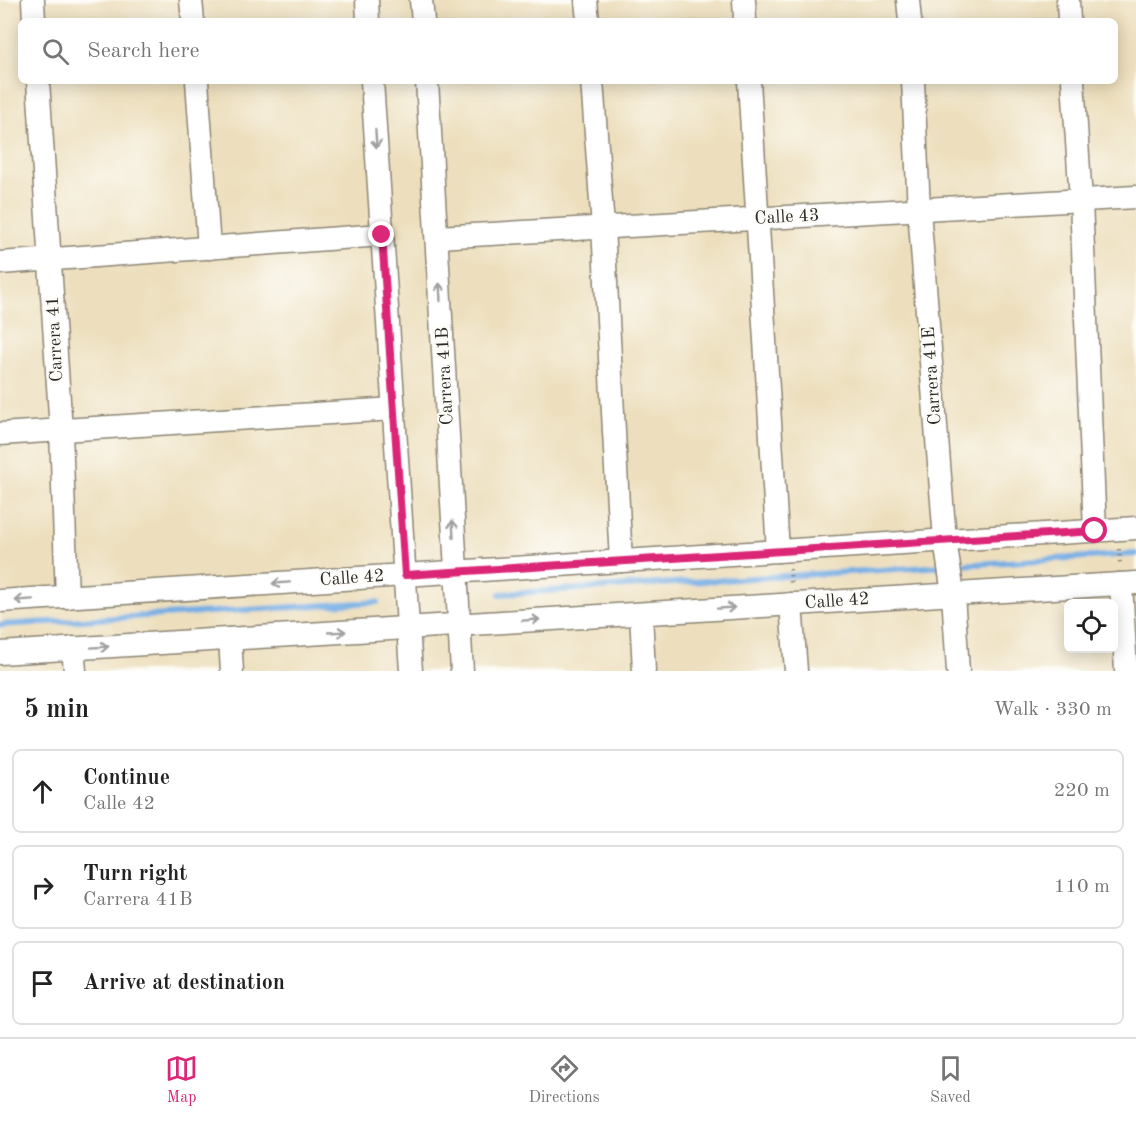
<!DOCTYPE html>
<meta charset="utf-8">
<style>
:root{--surface:#fff;--page:#f2f2f2;--text:#222;--muted:#767676;--line:#e0e0e0;--accent:#db2777}
body{margin:0;font-family:"Old Standard TT",serif;background:var(--page);color:var(--text)}
.controls{position:absolute;right:18px;bottom:18px;display:grid;overflow:hidden;border-radius:9px;box-shadow:0 3px 15px #0003}
.controls button{width:54px;height:54px;display:grid;place-items:center;padding:0;border:0;border-bottom:2px solid var(--line);background:var(--surface);color:var(--text);font:30px sans-serif}
.stop{position:absolute;width:18px;height:18px;margin:-14px;border:4px solid #db2777;border-radius:50%;background:#fff}
.stop.end{background:#db2777;border-color:#fff;box-shadow:0 2px 6px #0008}
.list{margin:0;padding:0;list-style:none}
h2{display:flex;justify-content:space-between;align-items:center;height:78px;margin:0;padding:0 24px;font-size:26px}
h2 small{font-size:20px;font-weight:400;color:var(--muted)}
.list li{display:grid;grid-template-columns:39px 1fr auto;gap:18px;align-items:center;box-sizing:border-box;height:84px;margin:0 12px 12px;padding:0 12px;border:2px solid var(--line);border-radius:9px}
.list b{display:block;font-size:22px;white-space:nowrap}
.list p{margin:0;font-size:20px;white-space:nowrap;color:var(--muted)}
.list em{font-size:20px;font-style:normal;color:var(--muted)}
.icon{flex:none;width:33px;height:33px;fill:none;stroke:currentColor;stroke-width:2;stroke-linecap:round;stroke-linejoin:round}
.map{position:relative;flex:none;width:1136px;height:671px;overflow:hidden}
.search{position:absolute;background:var(--surface);box-shadow:0 3px 15px #0003;left:18px;right:18px;top:18px;height:66px;display:flex;align-items:center;gap:15px;box-sizing:border-box;padding:0 21px;border-radius:9px;color:var(--muted);font-size:22px}
.sheet{height:366px;background:var(--surface)}
nav{display:flex;justify-content:space-around;align-items:center;box-sizing:border-box;height:84px;border-top:2px solid var(--line);background:var(--surface);font-size:16px;color:var(--muted)}
nav a{display:grid;justify-items:center;gap:3px}
nav .on{color:var(--accent)}
.map>svg:first-child{display:block}
</style>
<div class="map">
<svg width="1136" height="671" viewBox="0 0 1136 671">
<rect width="100%" height="100%" fill="#fdfcf7"/>
<filter id="ink" filterUnits="userSpaceOnUse"><feTurbulence type="fractalNoise" baseFrequency=".0167" numOctaves="2"/><feDisplacementMap in="SourceGraphic" scale="12" xChannelSelector="R" yChannelSelector="G"/><feConvolveMatrix kernelMatrix="1 2 1 2 8 2 1 2 1" color-interpolation-filters="sRGB"/></filter>
<filter id="wash" filterUnits="userSpaceOnUse"><feTurbulence type="fractalNoise" baseFrequency=".008" numOctaves="4" result="noise"/><feDisplacementMap in="SourceGraphic" scale="24" xChannelSelector="R" yChannelSelector="G"/><feGaussianBlur stdDeviation="1.35" result="paint"/><feColorMatrix in="noise" values="0 0 0 0 0 0 0 0 0 0 0 0 0 0 0 0 0 1.4 0 .05"/><feComposite in="paint" operator="in"/></filter>
<g filter="url(#wash)">
<rect width="100%" height="100%" fill="#eddfbd"/>
<g fill="none" stroke-linecap="round" stroke-linejoin="round">
<!-- stream -->
<g stroke="#76aee5" stroke-width="6">
<polyline points="500,594 1136,554"/>
<polyline points="0,625 377,602"/>
</g>
</g>
</g>
<g filter="url(#ink)">
<g fill="none" stroke-linecap="round" stroke-linejoin="round">
<defs>
<g id="minor">
<polyline points="33,0 34,21"/>
<polyline points="191,0 193,21"/>
<polyline points="367,0 368,21"/>
<polyline points="421,0 423,21"/>
<polyline points="586,0 588,21"/>
<polyline points="744,0 745,21"/>
<polyline points="908,0 910,21"/>
<polyline points="1068,0 1069,21"/>
<polyline points="38,81 61,431 67,597"/>
<polyline points="197,81 209,248"/>
<polyline points="372,81 411,671"/>
<polyline points="427,81 462,671"/>
<polyline points="592,81 603,227 621,561"/>
<polyline points="749,81 778,551"/>
<polyline points="913,81 919,210 945,540 953,594 958,671"/>
<polyline points="1073,81 1081,201 1095,531"/>
<polyline points="437,237 1136,197"/>
<polyline points="0,263 382,235"/>
<polyline points="0,434 394,409"/>
<polyline points="1121,584 1126,671"/>
<polyline points="0,601 1136,528"/>
<polyline points="791,604 796,671"/>
<polyline points="641,614 644,671"/>
<polyline points="230,639 232,671"/>
<polyline points="73,648 75,671"/>
<polyline points="0,653 1136,583"/>
</g>
</defs>
<!-- minor casing -->
<use href="#minor" stroke="#8c8574" stroke-width="25"/>
<!-- path -->
<g stroke="#8c8574" stroke-width="4" stroke-dasharray="1.5 4.5" stroke-linecap="butt">
<polyline points="1119,549 1120,565"/>
<polyline points="790,569 791,585"/>
</g>
<!-- minor -->
<use href="#minor" stroke="#fff" stroke-width="22"/>
</g>
<!-- one-way arrows -->
<defs><path id="oneway-shaft" d="M-6 0H5M1.5-3L5.5 0L1.5 3" fill="none" stroke-width="1.6" stroke-linecap="round" stroke-linejoin="round" transform="scale(1.5)"/></defs>
<g stroke="#a0a0a0">
<use href="#oneway-shaft" transform="translate(376 139) rotate(86)"/>
<use href="#oneway-shaft" transform="translate(440 292) rotate(-93)"/>
<use href="#oneway-shaft" transform="translate(453 529) rotate(-93)"/>
<use href="#oneway-shaft" transform="translate(281 583) rotate(176)"/>
<use href="#oneway-shaft" transform="translate(24 600) rotate(176)"/>
<use href="#oneway-shaft" transform="translate(726 608) rotate(-4)"/>
<use href="#oneway-shaft" transform="translate(531 620) rotate(-4)"/>
<use href="#oneway-shaft" transform="translate(337 632) rotate(-3)"/>
<use href="#oneway-shaft" transform="translate(100 647) rotate(-4)"/>
</g>
</g>
<g fill="none" stroke-linecap="round" stroke-linejoin="round" filter="url(#ink)">
<!-- route -->
<polyline stroke="#db2777" stroke-width="8" points="382,235 405,575 1095,531"/>
</g>
<g text-anchor="middle" dominant-baseline="central" stroke-width="4.5" stroke-linejoin="round" paint-order="stroke">
<!-- street labels -->
<g font-size="18" fill="#2b2b2b" stroke="#fdfcf7">
<text transform="translate(787 217) rotate(-3)">Calle 43</text>
<text transform="translate(55 339) rotate(-93)">Carrera 41</text>
<text transform="translate(445 376) rotate(-93)">Carrera 41B</text>
<text transform="translate(932 376) rotate(-94)">Carrera 41E</text>
<text transform="translate(352 578) rotate(-4)">Calle 42</text>
<text transform="translate(837 601) rotate(-4)">Calle 42</text>
</g>
</g>
</svg>
<div class="controls">
<button><svg class="icon" aria-label="locate" viewBox="0 0 24 24"><circle cx="12" cy="12" r="6"/><path d="M12 2v4M12 18v4M2 12h4M18 12h4"/></svg></button>
</div>
<div class="stop" style="left:1095px;top:531px"></div>
<div class="stop end" style="left:382px;top:235px"></div>
<div class="search"><svg class="icon" aria-label="search" viewBox="0 0 24 24"><circle cx="10" cy="10" r="6"/><path d="M15 15l6 6"/></svg>Search here</div>
</div>
<section class="sheet">
<h2>5 min<small>Walk · 330 m</small></h2>
<ul class="list">
<li><svg class="icon" aria-label="ahead" viewBox="0 0 24 24"><path d="M12 20V5M6 11l6-6 6 6"/></svg><div><b>Continue</b><p>Calle 42</p></div><em>220 m</em></li>
<li><svg class="icon" aria-label="right" viewBox="0 0 24 24"><path d="M7 20v-9h11M14 6l5 5-5 5"/></svg><div><b>Turn right</b><p>Carrera 41B</p></div><em>110 m</em></li>
<li><svg class="icon" aria-label="arrive" viewBox="0 0 24 24"><path d="M6 21V4h12l-3 4 3 4H6"/></svg><div><b>Arrive at destination</b></div></li>
</ul>
</section>
<nav>
<a class="on"><svg class="icon" aria-label="map" viewBox="0 0 24 24"><path d="M3 6l6-2 6 2 6-2v14l-6 2-6-2-6 2zM9 4v14M15 6v14"/></svg>Map</a>
<a><svg class="icon" aria-label="directions" viewBox="0 0 24 24"><path d="M12 3l9 9-9 9-9-9zM9 14v-3h6M13 9l2 2-2 2"/></svg>Directions</a>
<a><svg class="icon" aria-label="saved" viewBox="0 0 24 24"><path d="M7 4h10v16l-5-4-5 4z"/></svg>Saved</a>
</nav>
